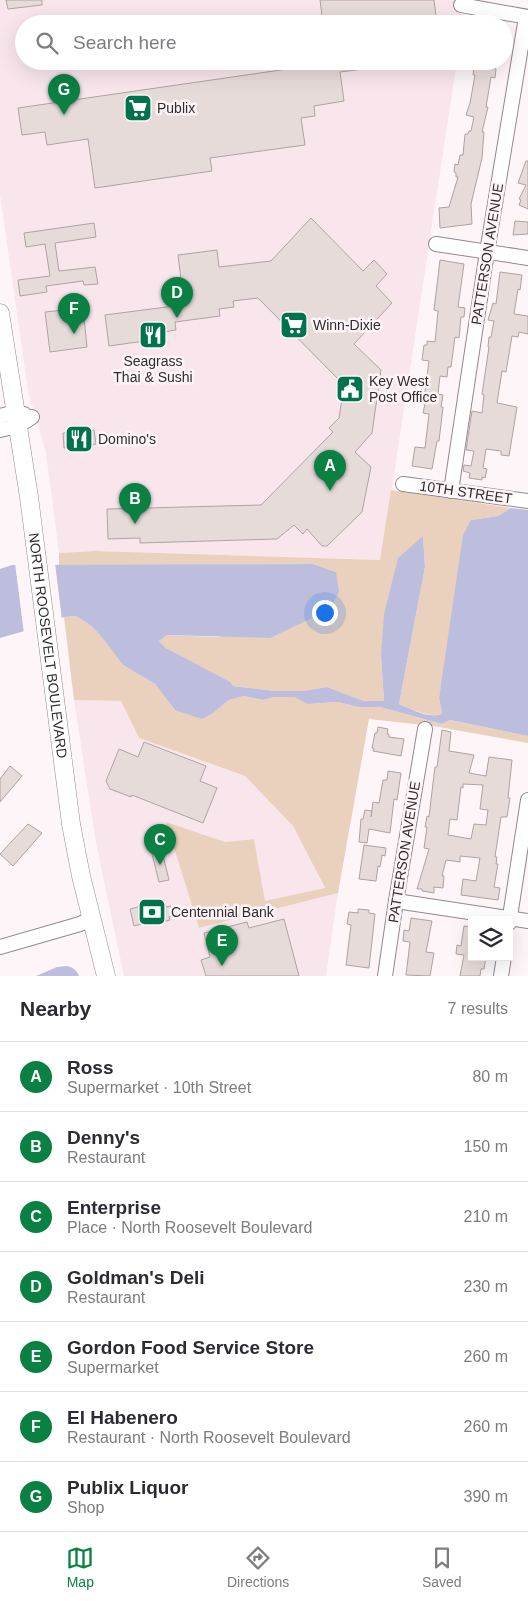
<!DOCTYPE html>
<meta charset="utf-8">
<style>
:root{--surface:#fff;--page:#f7f7f7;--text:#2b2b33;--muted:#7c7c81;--line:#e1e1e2;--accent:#0b8043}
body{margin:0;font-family:Arial,sans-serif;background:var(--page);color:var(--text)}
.controls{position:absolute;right:15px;bottom:15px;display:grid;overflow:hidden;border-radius:0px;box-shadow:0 5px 20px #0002}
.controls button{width:45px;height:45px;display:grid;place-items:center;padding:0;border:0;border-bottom:1px solid var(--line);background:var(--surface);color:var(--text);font:25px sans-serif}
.you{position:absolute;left:324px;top:612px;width:18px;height:18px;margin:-12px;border:4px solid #fff;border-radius:50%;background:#1a73e8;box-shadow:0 0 0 8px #1a73e833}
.badge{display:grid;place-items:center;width:32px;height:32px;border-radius:50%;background:var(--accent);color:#fff;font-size:16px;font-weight:700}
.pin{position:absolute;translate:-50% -41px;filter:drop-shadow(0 1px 2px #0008)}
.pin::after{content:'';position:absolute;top:26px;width:18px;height:15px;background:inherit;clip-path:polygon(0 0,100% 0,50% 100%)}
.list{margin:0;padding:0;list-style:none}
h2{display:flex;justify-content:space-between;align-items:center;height:65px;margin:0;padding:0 20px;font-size:21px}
h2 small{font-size:16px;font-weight:400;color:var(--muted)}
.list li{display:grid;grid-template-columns:32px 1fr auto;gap:15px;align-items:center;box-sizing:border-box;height:70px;padding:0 20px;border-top:1px solid var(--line)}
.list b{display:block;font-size:19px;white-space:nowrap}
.list p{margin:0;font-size:16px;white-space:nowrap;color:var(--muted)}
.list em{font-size:16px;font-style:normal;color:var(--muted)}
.icon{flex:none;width:28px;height:28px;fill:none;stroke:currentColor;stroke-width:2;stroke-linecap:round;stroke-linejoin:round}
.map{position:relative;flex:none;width:528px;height:976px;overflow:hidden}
.search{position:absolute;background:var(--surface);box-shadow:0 5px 20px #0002;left:15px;right:15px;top:15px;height:55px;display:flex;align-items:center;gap:12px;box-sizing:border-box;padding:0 18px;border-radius:28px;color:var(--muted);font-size:19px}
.sheet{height:555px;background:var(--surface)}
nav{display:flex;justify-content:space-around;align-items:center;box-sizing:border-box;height:70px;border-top:1px solid var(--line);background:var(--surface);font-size:14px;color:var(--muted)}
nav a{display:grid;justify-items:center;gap:2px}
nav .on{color:var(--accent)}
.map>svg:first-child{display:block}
</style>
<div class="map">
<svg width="528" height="976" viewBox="0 0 528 976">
<rect width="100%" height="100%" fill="#fef5f9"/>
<!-- built -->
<g fill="#f9e6ed">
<polygon points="0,0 456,0 464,14 462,24 24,24 24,61 457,61 381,560 95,551 59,553 46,453 28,391 0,195"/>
<polygon points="74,700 121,701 139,738 245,776 293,826 325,889 265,901 254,839 225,842 167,823 199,928 338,893 326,976 124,976 96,843"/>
</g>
<!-- green -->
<g fill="#e9d1be">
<path d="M 391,490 L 511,508 L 498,516 L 471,520 L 439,698 L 442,714 C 428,718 412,709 399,704 L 425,567 L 423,536 L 381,655 L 384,701 L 364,701 L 327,687 L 303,691 L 276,691 L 233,686 L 166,648 L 159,641 L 167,635 L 219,637 L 336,572 L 313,564 L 59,566 L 59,553 L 95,551 L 380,560 Z"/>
<polygon points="76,616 90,625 100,635 123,665 155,684 175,710 213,713 229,700 244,696 263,700 274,697 294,697 309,704 338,702 358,707 380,707 442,724 450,720 528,736 528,743 433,726 369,719 338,893 199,928 166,822 225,842 254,839 265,901 325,888 293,826 245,776 139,738 121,701 74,700 64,617"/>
</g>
<!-- water -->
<g fill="#bdbedd">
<path d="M 511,508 L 528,510 L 528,736 L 450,720 L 442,724 L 380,707 L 358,707 L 338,702 L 308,704 L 294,697 L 274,697 L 263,700 L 244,696 L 229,700 L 213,713 L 202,719 L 175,710 L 155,684 L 123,665 L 100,635 L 90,625 L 76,616 L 64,617 L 49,624 L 0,638 L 0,569 L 12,565 L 313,564 L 336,572 L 339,592 L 329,610 L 270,638 L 167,635 L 159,641 L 166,648 L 230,682 L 233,686 L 276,691 L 303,691 L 327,687 L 364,701 L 384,701 L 381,655 L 384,614 L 398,558 L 423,536 L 425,567 L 399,704 C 412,709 428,719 442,714 L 439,698 L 463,535 L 471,520 L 498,516 Z"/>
<path d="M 67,966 C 72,967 78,971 79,976 L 36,976 L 57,967 Z"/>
</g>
<!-- pier -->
<polygon fill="#fef5f9" points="15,563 55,563 62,620 50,626 24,634"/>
<!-- building -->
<g fill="#e7dbda" stroke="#aea3a2" fill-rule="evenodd">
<polygon points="6,0 42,0 42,5 8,9"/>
<polygon points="320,0 434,0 437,24 323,24"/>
<polygon points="328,61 386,61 386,66 340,72 344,101 314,106 315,116 301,118 305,145 210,158 212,171 95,188 88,139 47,145 45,132 22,135 18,108 329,63"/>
<polygon points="475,61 494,61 494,68 496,69 495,78 491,77 486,107 488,107 482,132 484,132 482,158 471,204 472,224 440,228 439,208 449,207 458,177 456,177 456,173 454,172 455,164 458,165 460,155 463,155 465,134 468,134 469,131 471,131 474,117 466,115 470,103 475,75 473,75"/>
<polygon points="526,161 528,161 528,209 519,205 521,200 519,199 526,185 518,183"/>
<polygon points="311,218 363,271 374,260 387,274 376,286 392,303 354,344 381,370 372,433 355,452 371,467 362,512 327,546 322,546 307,529 303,534 294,525 277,539 140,543 140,538 108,539 107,509 261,505 333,432 329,428 339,418 344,385 258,298 233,301 234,307 219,309 220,316 175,322 176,330 158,333 159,339 109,346 105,315 174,306 172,289 182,288 178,255 217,250 219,267 271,261"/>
<polygon points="515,221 528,222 528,234 513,235"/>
<polygon points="94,223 96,237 55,243 59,271 95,267 98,284 84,285 83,281 46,286 47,292 20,296 18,280 50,276 45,244 26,247 24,233"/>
<polygon points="440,260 464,264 458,307 465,308 464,317 461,317 459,338 455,337 451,367 448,367 447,377 440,376 438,394 443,395 441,407 443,407 439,441 437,441 432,469 412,466 415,447 425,448 429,414 423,413 425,404 419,403 420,391 425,392 429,361 422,360 424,345 427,345 427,341 435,342 438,311 434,310"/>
<polygon points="500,272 522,275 520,290 518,289 514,314 528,316 528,334 519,332 518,337 512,336 506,372 502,371 497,403 517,407 509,456 501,455 501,451 486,449 483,468 487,469 485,478 482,477 482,480 469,478 470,473 463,471 464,465 471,466 474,451 466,450 472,411 482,413 484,395 482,394 489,347 488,347 489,337 491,337 494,321 488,320 493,303 496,304"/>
<polygon points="83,308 87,347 50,352 45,312"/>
<polygon points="94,430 96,444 64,448 63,433"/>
<polygon points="378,727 388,729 387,734 389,734 389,737 404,739 401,756 373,751 374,749 372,748 375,733 377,733"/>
<path d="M 442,730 L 451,732 L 449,751 L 474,755 L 469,773 L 486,776 L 489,757 L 512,760 L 508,798 L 510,798 L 507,817 L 501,817 L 495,857 L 497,857 L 496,864 L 498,864 L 494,887 L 500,888 L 498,900 L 461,895 L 463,879 L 476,881 L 480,858 L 460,856 L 460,862 L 446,860 L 442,876 L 444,876 L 443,888 L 434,887 L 434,893 L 422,891 L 422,889 L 417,889 L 429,849 L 424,848 L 427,827 L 425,827 L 427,816 L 429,817 L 433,783 L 435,767 L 437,767 ZM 463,784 L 483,785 L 480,809 L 488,810 L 486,825 L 474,824 L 471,839 L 448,835 L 450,819 L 457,820 L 461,787 L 463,788 Z"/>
<polygon points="144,742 206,766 200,781 217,788 203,823 132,795 131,797 110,789 106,781 119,749 138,757"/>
<polygon points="10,766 22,776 0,802 0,779"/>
<polygon points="388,771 401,773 397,800 394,799 390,833 369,829 367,843 359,842 361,819 363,819 365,810 372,811 371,817 373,802 379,803 383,780 387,780"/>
<polygon points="28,824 42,833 13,866 0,854"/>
<polygon points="364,845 386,848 385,856 382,855 380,867 378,866 376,881 359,879"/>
<polygon points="161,847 169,880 159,882 151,850"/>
<polygon points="164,900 166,907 171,906 173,916 169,917 170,920 150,925 149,922 134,926 130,909"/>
<polygon points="358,909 369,910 369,913 375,914 369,968 346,965 351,925 347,924 349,912 358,913"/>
<polygon points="411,918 432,921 426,952 434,953 430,976 406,975 410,942 403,941 404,930 409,931"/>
<polygon points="284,919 299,976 206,976 201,960 210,957 204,933 247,922 249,928"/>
<polygon points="464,926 472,927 472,957 486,957 484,969 481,969 480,976 460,976 464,955 456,954 457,945 461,946"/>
</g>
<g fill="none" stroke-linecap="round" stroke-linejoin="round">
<defs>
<g id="minor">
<polyline points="461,5 528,17"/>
<polyline points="436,244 528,258"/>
<polyline points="0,416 15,412 24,414"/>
<polyline points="0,430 18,426 32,417"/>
<polyline points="403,484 528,501"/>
<polyline points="451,491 487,252 526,17"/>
<polyline points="396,901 528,921"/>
<polyline points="509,923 528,800"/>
<polyline points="0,947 80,924 92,918"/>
<polyline points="385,976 396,901 425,729"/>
<polyline points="501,976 504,957"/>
</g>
<g id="major">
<path id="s1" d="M 0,313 L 29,497 L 71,824 L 81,876 L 106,976"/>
</g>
</defs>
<!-- minor casing -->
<use href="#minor" stroke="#92888c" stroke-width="16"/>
<!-- major casing -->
<use href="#major" stroke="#92888c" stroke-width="19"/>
<!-- minor -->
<use href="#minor" stroke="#fff" stroke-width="14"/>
<!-- major -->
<use href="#major" stroke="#fff" stroke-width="18"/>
</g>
<!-- icons -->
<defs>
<symbol id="supermarket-square" viewBox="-11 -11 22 22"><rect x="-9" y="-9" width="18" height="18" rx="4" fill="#00734d" stroke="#fef5f9"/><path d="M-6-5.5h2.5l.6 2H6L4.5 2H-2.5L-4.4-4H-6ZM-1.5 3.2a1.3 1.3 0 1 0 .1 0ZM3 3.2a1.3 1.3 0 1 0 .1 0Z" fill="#fff"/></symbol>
<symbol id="restaurant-square" viewBox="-11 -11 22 22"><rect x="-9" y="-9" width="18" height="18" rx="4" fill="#00734d" stroke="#fef5f9"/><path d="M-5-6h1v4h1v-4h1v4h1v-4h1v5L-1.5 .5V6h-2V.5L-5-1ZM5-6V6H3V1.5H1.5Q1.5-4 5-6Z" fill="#fff"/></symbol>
<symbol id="civic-square" viewBox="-11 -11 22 22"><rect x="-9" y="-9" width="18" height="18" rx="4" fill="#00734d" stroke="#fef5f9"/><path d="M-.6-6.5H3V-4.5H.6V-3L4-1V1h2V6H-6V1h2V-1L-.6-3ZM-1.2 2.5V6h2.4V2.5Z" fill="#fff"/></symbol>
<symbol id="bank-square" viewBox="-11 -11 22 22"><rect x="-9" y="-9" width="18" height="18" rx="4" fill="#00734d" stroke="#fef5f9"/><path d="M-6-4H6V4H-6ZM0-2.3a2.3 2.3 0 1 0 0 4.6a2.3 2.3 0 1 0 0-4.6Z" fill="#fff"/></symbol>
</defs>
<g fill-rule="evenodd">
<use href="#supermarket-square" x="122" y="92" width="32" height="32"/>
<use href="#supermarket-square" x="278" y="309" width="32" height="32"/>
<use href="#restaurant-square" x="137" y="319" width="32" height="32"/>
<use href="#civic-square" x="334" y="373" width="32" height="32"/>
<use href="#restaurant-square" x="63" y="423" width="32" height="32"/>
<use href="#bank-square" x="136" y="896" width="32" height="32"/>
</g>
<g text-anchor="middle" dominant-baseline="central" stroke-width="5" stroke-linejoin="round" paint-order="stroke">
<!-- poi labels -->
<g font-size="14" fill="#302c2e" stroke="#fef5f9" text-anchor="start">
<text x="157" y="108">Publix</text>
<text x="313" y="325">Winn-Dixie</text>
<text x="153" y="361" text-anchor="middle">Seagrass<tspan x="153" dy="16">Thai &amp; Sushi</tspan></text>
<text x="369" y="381">Key West<tspan x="369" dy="16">Post Office</tspan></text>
<text x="98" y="439">Domino's</text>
<text x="171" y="912">Centennial Bank</text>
</g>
<!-- street labels -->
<g font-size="14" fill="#302c2e" stroke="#fef5f9">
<text transform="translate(487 254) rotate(-81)">PATTERSON AVENUE</text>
<text transform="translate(466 492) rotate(8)">10TH STREET</text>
<text stroke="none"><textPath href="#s1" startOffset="336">NORTH ROOSEVELT BOULEVARD</textPath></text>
<text transform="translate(404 852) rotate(-81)">PATTERSON AVENUE</text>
</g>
</g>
</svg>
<div class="controls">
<button><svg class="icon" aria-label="layers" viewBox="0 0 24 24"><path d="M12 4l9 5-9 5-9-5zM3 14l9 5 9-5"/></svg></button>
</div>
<div class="you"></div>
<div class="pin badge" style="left:330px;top:491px">A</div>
<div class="pin badge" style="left:135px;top:524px">B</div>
<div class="pin badge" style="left:160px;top:865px">C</div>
<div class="pin badge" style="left:177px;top:318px">D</div>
<div class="pin badge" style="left:222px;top:966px">E</div>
<div class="pin badge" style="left:74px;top:334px">F</div>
<div class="pin badge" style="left:64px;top:115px">G</div>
<div class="search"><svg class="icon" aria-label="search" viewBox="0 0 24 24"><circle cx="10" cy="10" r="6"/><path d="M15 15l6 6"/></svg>Search here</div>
</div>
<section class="sheet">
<h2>Nearby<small>7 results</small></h2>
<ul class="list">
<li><span class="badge">A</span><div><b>Ross</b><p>Supermarket · 10th Street</p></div><em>80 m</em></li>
<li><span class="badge">B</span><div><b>Denny's</b><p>Restaurant</p></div><em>150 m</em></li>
<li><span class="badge">C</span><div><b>Enterprise</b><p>Place · North Roosevelt Boulevard</p></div><em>210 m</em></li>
<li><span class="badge">D</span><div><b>Goldman's Deli</b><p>Restaurant</p></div><em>230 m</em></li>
<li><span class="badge">E</span><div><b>Gordon Food Service Store</b><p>Supermarket</p></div><em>260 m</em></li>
<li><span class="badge">F</span><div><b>El Habenero</b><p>Restaurant · North Roosevelt Boulevard</p></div><em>260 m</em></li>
<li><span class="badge">G</span><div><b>Publix Liquor</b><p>Shop</p></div><em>390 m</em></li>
</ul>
</section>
<nav>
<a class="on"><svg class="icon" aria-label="map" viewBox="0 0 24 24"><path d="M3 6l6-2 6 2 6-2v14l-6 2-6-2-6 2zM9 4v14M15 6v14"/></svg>Map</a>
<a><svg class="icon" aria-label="directions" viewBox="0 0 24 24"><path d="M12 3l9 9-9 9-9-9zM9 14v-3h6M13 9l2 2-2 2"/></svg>Directions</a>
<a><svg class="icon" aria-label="saved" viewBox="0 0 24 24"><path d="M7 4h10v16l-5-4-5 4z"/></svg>Saved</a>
</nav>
